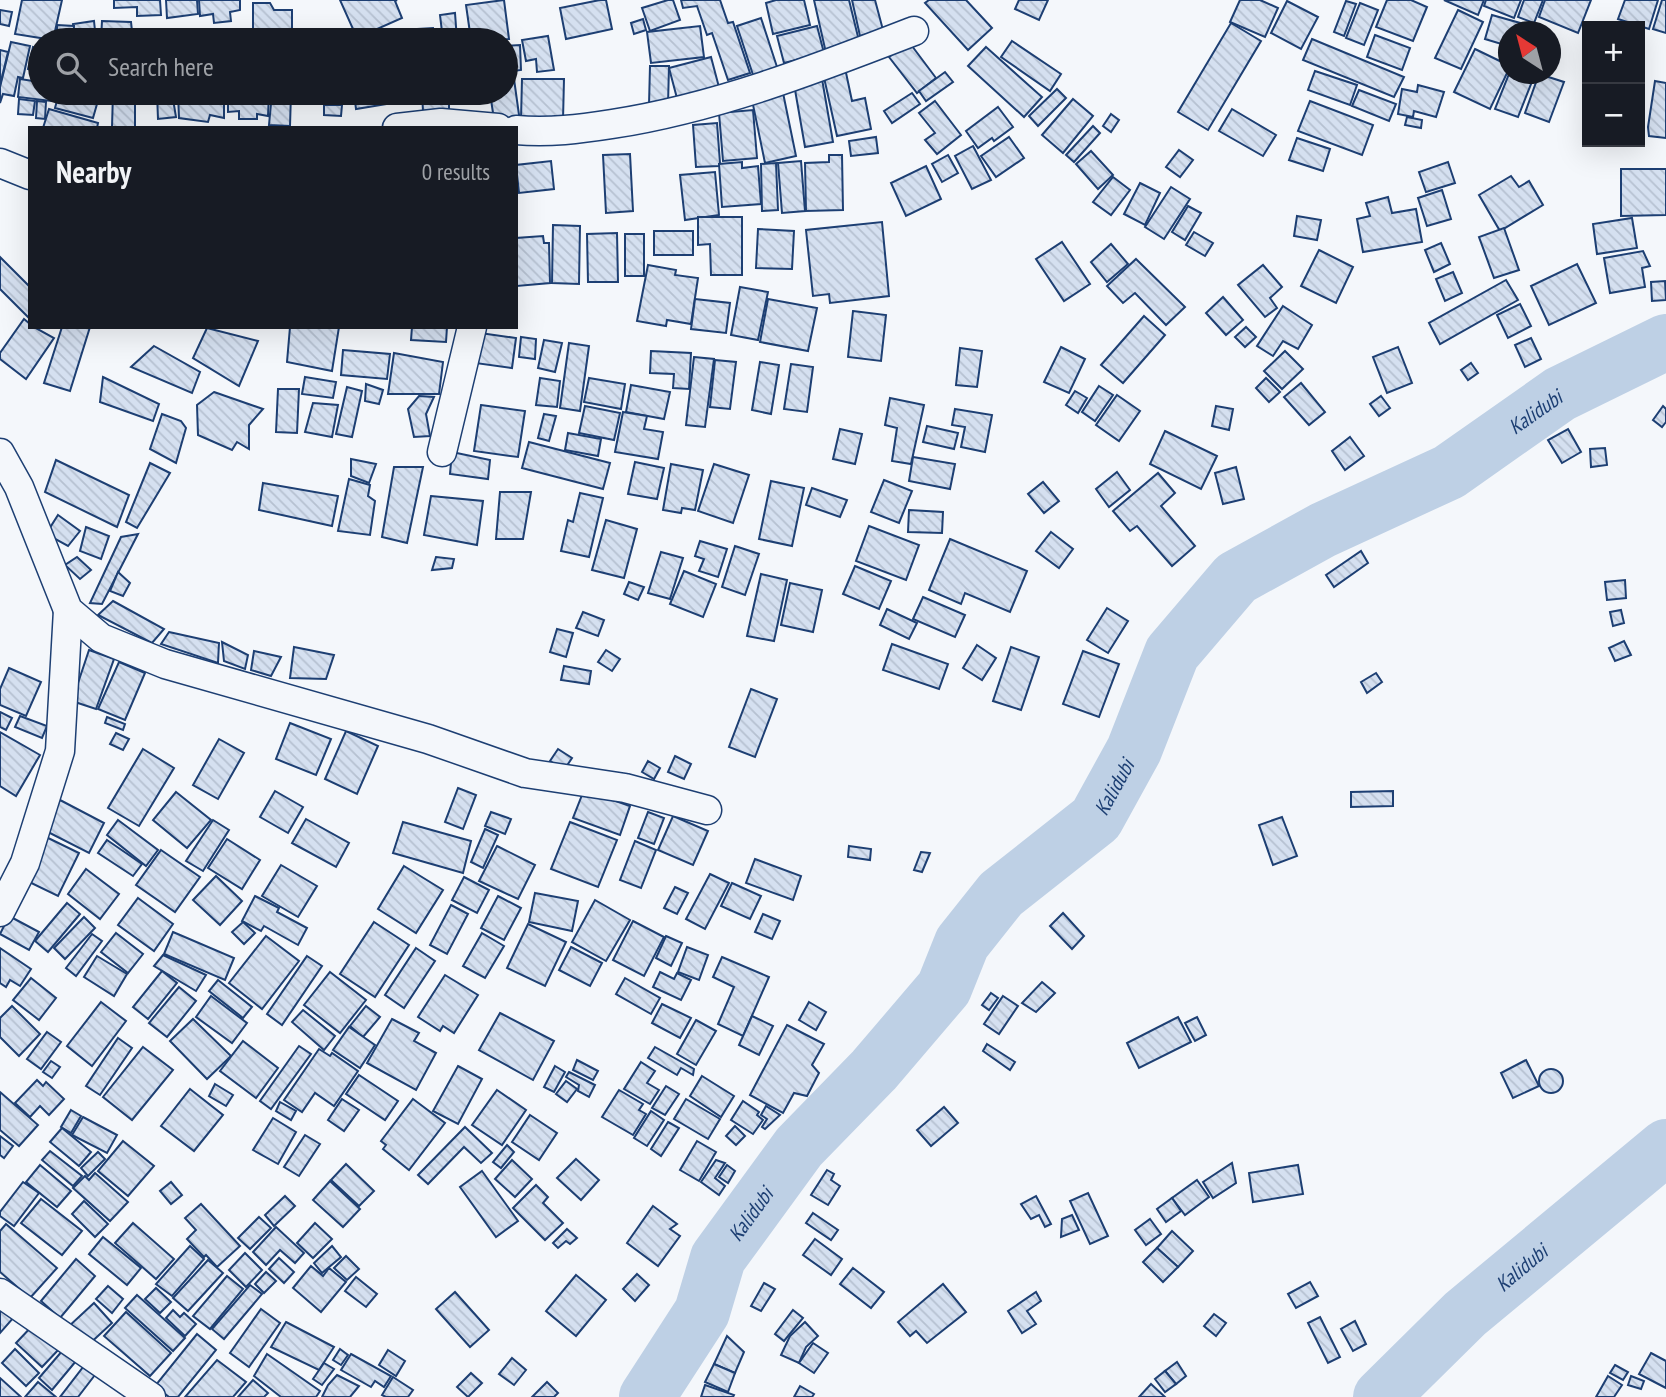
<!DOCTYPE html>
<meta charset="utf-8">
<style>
:root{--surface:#171b24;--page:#242831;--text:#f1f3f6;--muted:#9ea1a6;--line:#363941}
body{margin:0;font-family:"PT Sans Narrow",sans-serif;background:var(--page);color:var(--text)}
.controls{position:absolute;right:21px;top:21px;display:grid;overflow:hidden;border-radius:0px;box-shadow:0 7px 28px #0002}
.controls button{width:63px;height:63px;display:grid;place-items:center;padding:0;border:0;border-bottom:2px solid var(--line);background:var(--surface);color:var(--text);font:35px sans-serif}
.compass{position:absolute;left:1498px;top:21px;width:63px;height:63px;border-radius:50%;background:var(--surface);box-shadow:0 7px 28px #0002;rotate:324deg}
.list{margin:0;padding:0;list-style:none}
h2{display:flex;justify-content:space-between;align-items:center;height:91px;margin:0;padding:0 28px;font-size:30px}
h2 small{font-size:23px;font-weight:400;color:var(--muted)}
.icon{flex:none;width:38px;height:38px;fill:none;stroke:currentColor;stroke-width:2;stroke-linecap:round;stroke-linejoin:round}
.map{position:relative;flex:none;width:1666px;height:1397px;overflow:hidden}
.search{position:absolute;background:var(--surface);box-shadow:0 7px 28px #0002;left:28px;top:28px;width:490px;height:77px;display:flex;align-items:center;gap:18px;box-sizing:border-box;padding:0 24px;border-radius:38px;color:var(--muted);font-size:26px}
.panel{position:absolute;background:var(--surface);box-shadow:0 7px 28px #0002;left:28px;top:126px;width:490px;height:203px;border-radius:0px}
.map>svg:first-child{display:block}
</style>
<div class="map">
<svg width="1666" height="1397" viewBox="0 0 1666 1397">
<defs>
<pattern id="building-back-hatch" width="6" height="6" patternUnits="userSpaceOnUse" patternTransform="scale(1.75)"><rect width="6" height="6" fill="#d5e0f0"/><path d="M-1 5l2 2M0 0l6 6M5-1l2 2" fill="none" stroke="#b6c1d1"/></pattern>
</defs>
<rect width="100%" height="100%" fill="#f4f7fb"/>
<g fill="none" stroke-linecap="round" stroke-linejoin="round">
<!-- river -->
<g stroke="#bed0e5" stroke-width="56">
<path id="s1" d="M 647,1397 L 702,1312 L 718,1258 L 799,1147 L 874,1070 L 944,988 L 962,943 L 1001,894 L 1096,819 L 1134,750 L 1172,653 L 1236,578 L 1323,530 L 1449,472 L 1560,394 L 1666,342"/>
<path id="s2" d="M 1381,1397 L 1465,1314 L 1666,1147"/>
</g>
</g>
<!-- building -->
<g fill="url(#building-back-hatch)" stroke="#1d3f73" stroke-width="2">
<polygon points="22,0 62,0 53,40 15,34"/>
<polygon points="114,0 160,0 161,15 137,16 137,7 114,8"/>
<polygon points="166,0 197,0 198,14 167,18"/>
<polygon points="199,0 240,0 240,10 230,12 231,21 214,23 213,14 200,16"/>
<polygon points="340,0 397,0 395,1 402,18 357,38"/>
<polygon points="504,0 509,39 471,40 466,5"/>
<polygon points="600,0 606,0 612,29 566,39 560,8"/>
<polygon points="668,0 673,0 680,20 650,31 642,8"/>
<polygon points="681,0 720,0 728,23 733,22 750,73 728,80 712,33 707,35 697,6 683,8"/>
<polygon points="776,0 804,0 810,25 773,34 766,3"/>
<polygon points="814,0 849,0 860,45 826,53"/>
<polygon points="852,0 875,0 883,30 860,36"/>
<polygon points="929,0 966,0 992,28 968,50 925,3"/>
<polygon points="1019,0 1048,0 1039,20 1015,9"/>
<polygon points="1240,0 1260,0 1278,8 1265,37 1230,22"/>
<polygon points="1387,0 1411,0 1427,7 1413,41 1376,27"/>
<polygon points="1444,0 1484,0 1478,15"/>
<polygon points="1486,0 1521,0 1514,18 1484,6"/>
<polygon points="1524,0 1543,0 1534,23 1518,17"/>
<polygon points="1545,0 1591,0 1578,33 1539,17"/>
<polygon points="1625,0 1658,0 1649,29 1618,19"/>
<polygon points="1662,0 1666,0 1666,33 1653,29"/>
<polygon points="1287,1 1318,17 1301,49 1271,33"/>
<polygon points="1346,1 1356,4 1344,36 1334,32"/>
<polygon points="253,3 270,3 274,10 292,10 292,35 253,35"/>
<polygon points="1360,3 1378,10 1364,45 1346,38"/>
<polygon points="0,10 12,12 9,26 0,24"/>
<polygon points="1458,10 1483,22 1461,69 1435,58"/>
<polygon points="455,13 457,40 443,40 440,15"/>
<polygon points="1492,15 1531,26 1530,32 1508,32 1508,46 1485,39"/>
<polygon points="761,18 778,70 754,78 737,26"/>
<polygon points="643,19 646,30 634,34 631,23"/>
<polygon points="94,21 96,40 75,40 73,24"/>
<polygon points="102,21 131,22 133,40 101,40"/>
<polygon points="1231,23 1261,41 1208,130 1178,112"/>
<polygon points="57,25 74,26 73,40 57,40"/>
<polygon points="700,26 704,57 651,63 647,32"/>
<polygon points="817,26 824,53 784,63 777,36"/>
<polygon points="433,28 434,40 419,40 418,29"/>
<polygon points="1375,35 1410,48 1402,70 1367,57"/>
<polygon points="548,36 554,70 537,72 536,59 526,61 522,40"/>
<polygon points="1312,39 1404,77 1394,97 1303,60"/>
<polygon points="1012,41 1061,74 1050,91 1001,57"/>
<polygon points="11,42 30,46 23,78 18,77 14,96 3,94 0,103 0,87"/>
<polygon points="909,42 936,78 917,93 889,57"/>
<polygon points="520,45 521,70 506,72 506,46"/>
<polygon points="33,47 40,49 40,72 28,69"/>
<polygon points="986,47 1042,97 1024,117 968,66"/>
<polygon points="1475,49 1508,65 1508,71 1490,109 1454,92"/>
<polygon points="0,50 8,52 0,85"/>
<polygon points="711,57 720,91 678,102 669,68"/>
<polygon points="650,66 669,66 668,105 649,105"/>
<polygon points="845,68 852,101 865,98 871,129 837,136 823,73"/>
<polygon points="1315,71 1357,85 1350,105 1308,90"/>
<polygon points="945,72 953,82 926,101 919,91"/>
<polygon points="1509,74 1535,74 1518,117 1495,109"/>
<polygon points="1539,74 1564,82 1549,122 1525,113"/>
<polygon points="20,79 40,82 40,93 53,93 51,101 18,97"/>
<polygon points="514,79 520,122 495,126 490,93 506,93 506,80"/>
<polygon points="522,79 564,79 563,120 521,119"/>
<polygon points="822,79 833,142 805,147 794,84"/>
<polygon points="1655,81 1666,83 1666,138 1649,136 1648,127"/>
<polygon points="1418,85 1444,92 1436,117 1414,111 1413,117 1398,114 1402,89 1417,92"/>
<polygon points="782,88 796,156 765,163 751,95"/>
<polygon points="1057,89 1066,98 1038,126 1029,116"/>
<polygon points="1359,90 1396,104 1389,121 1352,106"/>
<polygon points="59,93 84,93 99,97 93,118 55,108"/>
<polygon points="113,93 135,93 135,127 112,127"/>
<polygon points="157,93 172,93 176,117 158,119"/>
<polygon points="178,93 224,93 224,118 210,115 208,122 179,118"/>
<polygon points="228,93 269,93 268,116 257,114 257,119 239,119 239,111 228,112"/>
<polygon points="272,93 291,93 290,126 269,125"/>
<polygon points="354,93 397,93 399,102 356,109"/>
<polygon points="422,93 463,93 463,94 449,95 449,111 423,111"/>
<polygon points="912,93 920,104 892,123 884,111"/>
<polygon points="19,99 35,101 33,115 18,114"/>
<polygon points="1073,99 1093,116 1063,153 1042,135"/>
<polygon points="37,101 46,102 45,119 36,118"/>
<polygon points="935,101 961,135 937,154 925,140 935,133 919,113"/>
<polygon points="1310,101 1373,125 1362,155 1298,131"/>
<polygon points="324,105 342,105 341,116 324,115"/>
<polygon points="998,107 1013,127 994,141 992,138 978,148 966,131"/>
<polygon points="49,109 98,123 97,128 43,128"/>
<polygon points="1232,109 1276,135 1263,156 1219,131"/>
<polygon points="753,110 757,158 723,161 719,113"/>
<polygon points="1111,114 1119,120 1111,132 1103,126"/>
<polygon points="1407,117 1422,120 1421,128 1405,125"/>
<polygon points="717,123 720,163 719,166 696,167 693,125"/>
<polygon points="1093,126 1100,133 1074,162 1066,155"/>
<polygon points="876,137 878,153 851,156 849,141"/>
<polygon points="1009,137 1024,158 996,177 981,156"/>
<polygon points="1297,138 1330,149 1323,171 1289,160"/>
<polygon points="973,146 991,180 972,189 955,156"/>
<polygon points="1179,150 1193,160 1180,177 1166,167"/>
<polygon points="1091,151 1113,175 1098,189 1076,164"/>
<polygon points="630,154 633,211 606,213 603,155"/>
<polygon points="829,155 842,155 843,210 806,211 805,163 829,162"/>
<polygon points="948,155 958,173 942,182 932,164"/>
<polygon points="551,161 554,189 519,193 516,165"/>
<polygon points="801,161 805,211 782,213 778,163"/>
<polygon points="742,162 742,168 758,166 761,204 722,207 719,164"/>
<polygon points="1448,162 1455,183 1426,192 1419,172"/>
<polygon points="776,163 778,210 762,211 761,164"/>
<polygon points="926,166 941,199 906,216 891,183"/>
<polygon points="1621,169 1666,169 1666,215 1621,216"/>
<polygon points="715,172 719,215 685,220 680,175"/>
<polygon points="1511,176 1519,187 1529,181 1543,205 1500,231 1479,195"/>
<polygon points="1113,177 1130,190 1111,215 1093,202"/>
<polygon points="1140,183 1160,193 1145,225 1124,214"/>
<polygon points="1171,187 1190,199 1164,239 1145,227"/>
<polygon points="1442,190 1451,219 1427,226 1418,198"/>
<polygon points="1388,197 1392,213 1416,209 1422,242 1363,252 1357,219 1370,216 1366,203"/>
<polygon points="1188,206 1201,213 1185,240 1172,232"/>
<polygon points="1297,216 1321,220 1317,240 1294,236"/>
<polygon points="698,217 742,217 742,275 711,275 710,244 698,245"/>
<polygon points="1632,218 1637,248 1597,254 1593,224"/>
<polygon points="882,222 889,296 830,303 829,294 813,296 806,230"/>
<polygon points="553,225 580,226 579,284 552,283"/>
<polygon points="1504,228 1519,270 1494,278 1479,237"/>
<polygon points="758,229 794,231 792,269 756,268"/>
<rect x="654" y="231" width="39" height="24"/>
<polygon points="1194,232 1213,243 1205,256 1186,245"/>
<polygon points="617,233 618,282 588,282 587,234"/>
<rect x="625" y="234" width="19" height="42"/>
<polygon points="543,236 544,243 549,243 550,283 517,286 516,238"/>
<polygon points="1062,242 1090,284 1064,301 1036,259"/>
<polygon points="1441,243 1450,264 1434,272 1425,250"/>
<polygon points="1111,244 1128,264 1107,282 1091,262"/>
<polygon points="1319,250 1353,267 1336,303 1301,286"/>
<polygon points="1643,251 1650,266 1642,268 1645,287 1610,293 1604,258"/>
<polygon points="0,257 30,287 30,319 0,289"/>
<polygon points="1136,259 1185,307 1166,325 1135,293 1123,303 1107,286"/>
<polygon points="1577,264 1596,303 1549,325 1531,286"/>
<polygon points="648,265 676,270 675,275 698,278 691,324 667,320 666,326 637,321"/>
<polygon points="1263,265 1282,287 1270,298 1277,308 1265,317 1238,285"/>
<polygon points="1453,272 1462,293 1445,301 1436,279"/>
<polygon points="1506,280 1518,300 1440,344 1429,323"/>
<polygon points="1665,281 1666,300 1652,301 1651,282"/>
<polygon points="740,287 768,292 758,340 731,335"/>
<polygon points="1223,297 1243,320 1226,335 1206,313"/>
<polygon points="695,299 730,303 726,333 691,329"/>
<polygon points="768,299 817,308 808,351 760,342"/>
<polygon points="1520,304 1531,326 1508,338 1497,315"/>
<polygon points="1283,306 1312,325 1298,349 1283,341 1273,356 1257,346"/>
<polygon points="853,311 886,315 881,361 848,357"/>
<polygon points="1144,316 1165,335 1123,383 1101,365"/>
<polygon points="24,319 30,324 30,327 34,327 54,338 26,379 0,359 0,353"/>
<polygon points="62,327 90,327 70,391 44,383"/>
<polygon points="290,327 339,327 332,371 287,362"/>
<polygon points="412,327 447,327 446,342 411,340"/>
<polygon points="1246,327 1256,337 1245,347 1235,337"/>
<polygon points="207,328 258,341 239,386 193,358"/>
<polygon points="473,332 516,338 512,368 468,362"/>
<polygon points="521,337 536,339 535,359 519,357"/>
<polygon points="1531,338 1541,359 1525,367 1515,345"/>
<polygon points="544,340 562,343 555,372 538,368"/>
<polygon points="569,343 589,346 580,411 560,408"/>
<polygon points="154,346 200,372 192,393 131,367"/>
<polygon points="1061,347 1085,359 1069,393 1044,382"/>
<polygon points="1398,347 1412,383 1387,393 1373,357"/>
<polygon points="960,348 982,351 977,387 956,385"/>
<polygon points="343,350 390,354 387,379 341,375"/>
<polygon points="651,351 691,353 689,389 673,388 674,374 650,373"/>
<polygon points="1285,351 1303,369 1282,389 1264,371"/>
<polygon points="394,353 443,362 439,394 388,394"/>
<polygon points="694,357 714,359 705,427 686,425"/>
<polygon points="715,360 736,362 730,409 710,407"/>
<polygon points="760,362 779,365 771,414 752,410"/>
<polygon points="1471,363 1478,373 1468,380 1461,370"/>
<polygon points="791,364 813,367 807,412 784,409"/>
<polygon points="103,377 159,404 153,421 100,402"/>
<polygon points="305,377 336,382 333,398 302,394"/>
<polygon points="540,378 560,381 557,407 536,405"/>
<polygon points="589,378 625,384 621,409 584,402"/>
<polygon points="1266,378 1280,392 1269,402 1256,388"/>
<polygon points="1301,383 1325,412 1309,425 1284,397"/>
<polygon points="366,384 383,390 379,404 365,401"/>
<polygon points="631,385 670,392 664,419 626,412"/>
<polygon points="1099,386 1113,395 1095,421 1082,412"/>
<polygon points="347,387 362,391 352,437 336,434"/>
<polygon points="278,389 299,389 297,433 276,432"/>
<polygon points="1075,391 1087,398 1078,413 1066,405"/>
<polygon points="214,392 263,409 249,425 249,449 237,442 232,450 198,435 197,405"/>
<polygon points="1117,395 1140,411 1119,441 1096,425"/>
<polygon points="419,396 434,397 426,414 430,436 414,437 408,409"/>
<polygon points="1381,396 1390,408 1379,416 1370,404"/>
<polygon points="890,398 924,405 911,464 892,461 897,428 885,425"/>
<polygon points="313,403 338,405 332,437 305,432"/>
<polygon points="481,405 525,411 518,457 474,451"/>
<polygon points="585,406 620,413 614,440 579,433"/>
<polygon points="1216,406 1233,409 1229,430 1212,426"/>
<polygon points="1663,406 1666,409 1666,422 1662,427 1653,420"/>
<polygon points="955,409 992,415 985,452 961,447 965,427 952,425"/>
<polygon points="623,412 647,416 644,429 663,432 658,459 615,452"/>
<polygon points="162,414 181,421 186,428 176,463 150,449"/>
<polygon points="544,414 556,416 549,441 538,438"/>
<polygon points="927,426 958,433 954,449 923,442"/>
<polygon points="840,429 862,434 855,464 833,459"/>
<polygon points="1568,429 1581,452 1562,463 1548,440"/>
<polygon points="1165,431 1217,456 1201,489 1150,464"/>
<polygon points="568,433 601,439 598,456 565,450"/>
<polygon points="1350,437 1364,456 1345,470 1332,451"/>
<polygon points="529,442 610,463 603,489 522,468"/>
<polygon points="1605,448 1607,465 1591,467 1590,449"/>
<polygon points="452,452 490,460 488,479 450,474"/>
<polygon points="913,457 955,464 950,489 909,481"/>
<polygon points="351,459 376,464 369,483 351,476"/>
<polygon points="56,460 129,495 117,527 45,492"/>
<polygon points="635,462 664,468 657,499 628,494"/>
<polygon points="150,463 170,473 137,528 126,522"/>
<polygon points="671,464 703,470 695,510 682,508 681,513 663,510"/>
<polygon points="714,464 749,475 733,523 698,511"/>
<polygon points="394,467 423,467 407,543 382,537"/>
<polygon points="1236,467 1244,499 1223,504 1215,473"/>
<polygon points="1117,472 1130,490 1109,507 1096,489"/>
<polygon points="1158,473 1175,493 1161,506 1195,546 1172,566 1137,526 1130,531 1113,511"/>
<polygon points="349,479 370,485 368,496 375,501 370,535 338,531"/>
<polygon points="884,480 912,491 899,523 871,512"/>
<polygon points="771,481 804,488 792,546 759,539"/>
<polygon points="1043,482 1059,501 1044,513 1028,494"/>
<polygon points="263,483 338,496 332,526 259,510"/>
<polygon points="812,488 847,500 840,517 806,505"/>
<polygon points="500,492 531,492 523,539 496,539"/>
<polygon points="580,493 603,498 589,557 561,551 568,520 573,522"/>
<polygon points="431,496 483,501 477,545 424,535"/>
<polygon points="909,510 943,512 942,533 908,532"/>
<polygon points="58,515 80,531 68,546 46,534"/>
<polygon points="606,520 637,529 624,578 592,570"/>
<polygon points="869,526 919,545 906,580 856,561"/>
<polygon points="86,527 109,536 101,559 80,551"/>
<polygon points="1051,532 1073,549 1059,568 1036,551"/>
<polygon points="138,534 102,604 90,603 121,537"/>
<polygon points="950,539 1027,571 1010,612 965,593 961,604 929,590"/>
<polygon points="700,541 727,549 718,577 699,571 704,559 695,556"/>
<polygon points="735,546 759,554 745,595 722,587"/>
<polygon points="1361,551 1368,563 1334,587 1326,575"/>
<polygon points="661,552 683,558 670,599 648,593"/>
<polygon points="77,557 91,570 80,579 65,565"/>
<polygon points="436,557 454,559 452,568 432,570"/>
<polygon points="855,566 891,581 879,609 843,594"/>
<polygon points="684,571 716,584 703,617 670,604"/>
<polygon points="118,572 130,583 123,596 110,591"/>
<polygon points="761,574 787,580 774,641 747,636"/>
<polygon points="1625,580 1626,598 1607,600 1605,582"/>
<polygon points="629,582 644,587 638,600 624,594"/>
<polygon points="790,583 822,590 813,632 781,625"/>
<polygon points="923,597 965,615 955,637 913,619"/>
<polygon points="113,601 164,629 152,643 98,615"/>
<polygon points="1107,608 1128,621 1108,653 1087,640"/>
<polygon points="887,609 917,623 909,639 880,625"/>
<polygon points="1621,610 1624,623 1613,626 1610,612"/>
<polygon points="583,612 604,620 598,636 576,628"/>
<polygon points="557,629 573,633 566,657 550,652"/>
<polygon points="169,632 219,643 218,663 161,644"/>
<polygon points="1624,641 1631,655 1615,661 1609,648"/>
<polygon points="222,642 248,655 245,669 224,661"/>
<polygon points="892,644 948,664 939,689 883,670"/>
<polygon points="977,645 996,658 982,680 963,668"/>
<polygon points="294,647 334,655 326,679 290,678"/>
<polygon points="1011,647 1039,657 1021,710 993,701"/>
<polygon points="89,650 114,659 96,709 72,701"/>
<polygon points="606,650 620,659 612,671 598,662"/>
<polygon points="254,651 281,657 271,676 251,670"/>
<polygon points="1083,651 1119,664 1099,717 1063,704"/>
<polygon points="119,662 145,673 125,720 98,709"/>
<polygon points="564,666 591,671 589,684 561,680"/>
<polygon points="9,668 41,682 26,716 0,705 0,689"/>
<polygon points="1376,673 1382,682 1367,693 1361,682"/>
<polygon points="751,689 777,699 755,757 729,747"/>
<polygon points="0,712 12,718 6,730 0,727"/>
<polygon points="20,716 47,726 42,738 15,727"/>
<polygon points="107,717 125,724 123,730 105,723"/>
<polygon points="290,723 331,739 316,775 276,759"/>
<polygon points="346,731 378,746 357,794 325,779"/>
<polygon points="0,732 40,755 16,796 0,786"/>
<polygon points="116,733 129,739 123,750 110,744"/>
<polygon points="219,739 244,753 218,799 193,785"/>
<polygon points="143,749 174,768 139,826 108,808"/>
<polygon points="558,749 572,758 564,770 550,761"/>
<polygon points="675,756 691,764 684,779 668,772"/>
<polygon points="648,761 660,768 654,779 642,772"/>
<polygon points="458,788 476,795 463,829 445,822"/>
<polygon points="584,790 630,806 620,835 573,818"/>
<polygon points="275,791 303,807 288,833 260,817"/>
<polygon points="1393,791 1393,806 1351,807 1351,792"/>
<polygon points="176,792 211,820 187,848 153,820"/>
<polygon points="60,800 104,823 89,853 44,830"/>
<polygon points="491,812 511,819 505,834 485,826"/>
<polygon points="648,812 664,818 654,844 638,838"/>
<polygon points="673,816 708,831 693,865 658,850"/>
<polygon points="1282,817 1297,856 1273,865 1259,825"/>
<polygon points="306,819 349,843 336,867 292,843"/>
<polygon points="118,820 158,850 146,866 107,835"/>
<polygon points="213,820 229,830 203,871 186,861"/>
<polygon points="403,822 471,841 463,873 393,853"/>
<polygon points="570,822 617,840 598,887 551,869"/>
<polygon points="485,829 498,835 483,868 471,862"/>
<polygon points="44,836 79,853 58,896 23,879"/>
<polygon points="227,839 260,860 242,889 208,868"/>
<polygon points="107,840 142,864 133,876 98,853"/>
<polygon points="635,841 656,850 641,888 620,880"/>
<polygon points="497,846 535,865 518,899 479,881"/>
<polygon points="849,846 871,849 870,860 848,857"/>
<polygon points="161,850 200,877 175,912 136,885"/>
<polygon points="921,852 930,853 922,872 914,870"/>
<polygon points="755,859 801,876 793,900 746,883"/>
<polygon points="281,865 317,886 298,917 262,896"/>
<polygon points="404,866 443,890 416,933 378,909"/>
<polygon points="86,869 119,894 100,919 68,894"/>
<polygon points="710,874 729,883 705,929 686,919"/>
<polygon points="216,876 242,901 220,925 193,900"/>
<polygon points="464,877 489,890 477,913 452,900"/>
<polygon points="732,883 761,896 750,919 721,906"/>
<polygon points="675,887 688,893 677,914 664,908"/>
<polygon points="535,893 578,901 572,931 529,922"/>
<polygon points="255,896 279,908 277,912 307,928 298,945 264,926 261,931 242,921"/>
<polygon points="498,896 521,908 504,940 481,928"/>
<polygon points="138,898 173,924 154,951 118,925"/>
<polygon points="595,900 630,920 606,961 572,942"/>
<polygon points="67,903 80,914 48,952 35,941"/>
<polygon points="451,905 468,914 447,954 430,945"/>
<polygon points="1063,913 1084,936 1072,949 1050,926"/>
<polygon points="763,914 780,921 772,939 755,932"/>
<polygon points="9,916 39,932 29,950 0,934"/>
<polygon points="84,917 95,928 65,959 54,948"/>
<polygon points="633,921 664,937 644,976 613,960"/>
<polygon points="243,922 255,933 244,944 232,932"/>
<polygon points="374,922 409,945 375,997 340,974"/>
<polygon points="528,924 566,942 545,986 507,968"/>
<polygon points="173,932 234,958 225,980 164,954"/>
<polygon points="116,933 143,954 128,973 101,952"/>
<polygon points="482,933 504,946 485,978 463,966"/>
<polygon points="92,934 102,941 76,976 66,968"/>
<polygon points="266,936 299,961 262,1009 229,983"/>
<polygon points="666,936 682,943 671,966 656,958"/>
<polygon points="571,947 602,963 590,986 559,970"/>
<polygon points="687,947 708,955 699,980 678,972"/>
<polygon points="0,948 31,969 20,986 10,980 6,987 0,983"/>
<polygon points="416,948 435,961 404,1008 385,995"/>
<polygon points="163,955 206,975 196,991 154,966"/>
<polygon points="97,956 127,974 114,996 84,977"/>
<polygon points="307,956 322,966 282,1025 267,1014"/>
<polygon points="722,957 769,977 743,1036 718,1024 734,987 713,977"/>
<polygon points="162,971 177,983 148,1019 133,1007"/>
<polygon points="330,972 366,1000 340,1033 304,1005"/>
<polygon points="660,972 674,979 677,973 691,980 681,1000 653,987"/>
<polygon points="445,975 478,995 454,1033 443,1026 440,1031 418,1017"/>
<polygon points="31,978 56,998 39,1020 13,1000"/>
<polygon points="625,978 660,998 651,1014 616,994"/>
<polygon points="218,980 252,1007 243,1018 209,991"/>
<polygon points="1042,982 1055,993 1036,1012 1022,1003"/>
<polygon points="179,987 196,1001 167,1037 149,1023"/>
<polygon points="991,993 998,998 989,1010 982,1005"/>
<polygon points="211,996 247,1023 232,1043 196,1017"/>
<polygon points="1003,996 1018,1006 999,1034 984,1024"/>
<polygon points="101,1002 126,1021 92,1066 67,1046"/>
<polygon points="809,1002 826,1012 816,1030 799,1020"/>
<polygon points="662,1004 691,1018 680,1038 652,1023"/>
<polygon points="12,1006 40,1034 19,1056 0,1037 0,1018"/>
<polygon points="366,1006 380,1017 363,1037 350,1026"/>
<polygon points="303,1010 335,1036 324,1050 292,1022"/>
<polygon points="500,1013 554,1041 533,1080 479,1050"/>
<polygon points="752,1016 773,1026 759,1055 739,1045"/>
<polygon points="1178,1017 1191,1042 1139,1068 1127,1043"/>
<polygon points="1197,1017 1206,1035 1195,1041 1185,1023"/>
<polygon points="193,1019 231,1056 207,1079 170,1041"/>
<polygon points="392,1019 419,1033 414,1041 436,1053 416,1090 367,1063"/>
<polygon points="696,1020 716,1031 696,1065 677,1054"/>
<polygon points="787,1025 824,1044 812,1065 819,1073 807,1096 794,1093 783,1113 750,1095"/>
<polygon points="349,1027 375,1045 360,1068 333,1050"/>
<polygon points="47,1032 61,1042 41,1069 27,1059"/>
<polygon points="118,1038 132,1048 100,1095 86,1086"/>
<polygon points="243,1041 278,1068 256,1098 220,1071"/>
<polygon points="987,1044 1015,1062 1010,1070 983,1051"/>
<polygon points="299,1046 311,1054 271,1109 260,1101"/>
<polygon points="143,1047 173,1070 132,1120 103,1097"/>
<polygon points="655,1047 694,1069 693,1075 681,1068 677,1075 648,1058"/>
<polygon points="319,1049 330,1056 332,1053 358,1071 334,1106 315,1093 302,1112 284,1100"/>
<polygon points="577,1060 598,1071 593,1080 573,1070"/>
<polygon points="1526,1060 1539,1086 1513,1098 1501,1073"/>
<polygon points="51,1061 60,1067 52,1078 43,1072"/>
<polygon points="641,1062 655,1071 647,1083 659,1090 650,1104 624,1089"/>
<polygon points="458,1066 482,1079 458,1124 433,1111"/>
<polygon points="555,1066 565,1072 554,1092 544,1087"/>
<circle cx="1551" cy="1081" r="12"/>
<polygon points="569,1072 595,1085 589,1097 578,1091 579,1085 566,1077"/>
<polygon points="359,1075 398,1101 385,1120 346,1094"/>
<polygon points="702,1076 734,1096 721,1117 690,1096"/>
<polygon points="37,1080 43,1086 46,1082 64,1099 49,1115 40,1106 30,1117 15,1103"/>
<polygon points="566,1081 577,1089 567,1102 556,1094"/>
<polygon points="215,1084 233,1095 226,1106 209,1096"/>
<polygon points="666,1086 679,1094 665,1115 652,1108"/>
<polygon points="190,1089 223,1115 194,1151 161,1126"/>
<polygon points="497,1090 526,1110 502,1145 472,1125"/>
<polygon points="619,1090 643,1104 639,1110 646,1114 633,1135 602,1117"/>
<polygon points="0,1092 38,1125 19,1146 0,1130"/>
<polygon points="342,1099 359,1110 344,1131 328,1120"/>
<polygon points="413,1099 445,1123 409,1170 383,1149 386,1145 381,1141"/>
<polygon points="686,1099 720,1119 708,1139 674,1119"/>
<polygon points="743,1101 759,1112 757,1115 763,1120 753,1134 731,1120"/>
<polygon points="280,1102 296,1111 291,1120 276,1111"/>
<polygon points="766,1106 780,1115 765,1129 762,1127 767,1119 761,1115"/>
<polygon points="944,1107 958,1123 931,1146 917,1130"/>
<polygon points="71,1110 81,1116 71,1133 61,1127"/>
<polygon points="651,1111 664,1120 647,1146 634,1138"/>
<polygon points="530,1115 557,1133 539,1160 512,1142"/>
<polygon points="83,1117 117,1135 107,1153 72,1135"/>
<polygon points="273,1118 296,1132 278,1164 253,1150"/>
<polygon points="668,1122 679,1128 661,1156 651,1149"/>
<polygon points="735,1126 745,1136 736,1145 726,1136"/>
<polygon points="465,1127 492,1153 481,1163 464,1147 428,1184 418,1175"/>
<polygon points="62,1128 91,1152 79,1166 50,1142"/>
<polygon points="305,1135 320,1144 299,1176 284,1167"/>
<polygon points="0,1136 13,1146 4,1158 0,1155"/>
<polygon points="123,1141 154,1166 128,1196 98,1171"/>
<polygon points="697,1141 716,1152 699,1181 680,1170"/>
<polygon points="507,1145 514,1152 501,1168 493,1162"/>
<polygon points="50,1151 82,1176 73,1186 42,1160"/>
<polygon points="98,1152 105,1159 88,1176 81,1168"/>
<polygon points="576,1159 599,1180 581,1200 557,1178"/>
<polygon points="512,1160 532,1179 515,1197 495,1179"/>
<polygon points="716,1160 725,1163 715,1178 725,1186 719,1195 701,1182"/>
<polygon points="1232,1163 1236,1183 1213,1198 1203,1182"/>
<polygon points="346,1164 374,1191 359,1206 331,1180"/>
<polygon points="40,1165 71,1191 57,1207 26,1182"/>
<polygon points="727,1165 735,1171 728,1183 719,1177"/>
<polygon points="1298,1165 1303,1194 1253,1202 1249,1173"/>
<polygon points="827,1170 834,1174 831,1180 840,1186 828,1205 811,1195"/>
<polygon points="482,1171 518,1221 496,1237 460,1187"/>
<polygon points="95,1173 128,1202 110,1221 73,1188 85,1176 89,1180"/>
<polygon points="1197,1180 1209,1197 1185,1215 1172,1198"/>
<polygon points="330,1181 360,1209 343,1227 313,1200"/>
<polygon points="23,1182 39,1193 14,1226 0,1216 0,1212"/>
<polygon points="171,1182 182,1195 171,1204 160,1191"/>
<polygon points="536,1185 548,1197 543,1203 563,1223 545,1240 513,1208"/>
<polygon points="1088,1193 1108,1236 1090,1244 1070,1201"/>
<polygon points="285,1196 295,1206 274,1226 265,1215"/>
<polygon points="1036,1196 1051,1224 1045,1227 1039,1215 1031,1219 1021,1204"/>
<polygon points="1172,1198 1181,1211 1166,1222 1157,1209"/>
<polygon points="41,1199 82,1231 62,1255 21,1223"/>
<polygon points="84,1201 108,1224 95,1237 72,1214"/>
<polygon points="201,1204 240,1246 217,1267 206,1255 204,1257 187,1239 196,1230 185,1218"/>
<polygon points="653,1206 677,1224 670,1229 680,1236 658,1266 627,1243"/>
<polygon points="813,1213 838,1230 831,1240 806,1223"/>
<polygon points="1072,1215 1079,1230 1061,1237 1062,1219"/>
<polygon points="259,1217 271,1228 250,1249 238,1238"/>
<polygon points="1150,1219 1161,1234 1146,1245 1135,1230"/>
<polygon points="133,1223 174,1259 156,1279 115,1243"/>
<polygon points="315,1223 332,1239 313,1258 297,1243"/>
<polygon points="6,1224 57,1268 30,1298 0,1272 0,1231"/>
<polygon points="276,1227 304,1253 295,1263 280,1250 266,1265 253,1252"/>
<polygon points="567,1229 577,1238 570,1244 566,1241 558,1248 553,1243"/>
<polygon points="1172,1231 1193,1251 1178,1267 1157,1248"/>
<polygon points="103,1237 141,1268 127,1285 89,1254"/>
<polygon points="815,1239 842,1259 831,1275 803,1255"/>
<polygon points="190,1246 204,1259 172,1296 156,1284"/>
<polygon points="332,1246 341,1257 322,1273 314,1263"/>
<polygon points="1157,1248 1178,1267 1163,1282 1143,1262"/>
<polygon points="245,1253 262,1270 246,1287 229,1270"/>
<polygon points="346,1256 359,1269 347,1280 334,1268"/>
<polygon points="279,1258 294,1272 284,1283 269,1269"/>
<polygon points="76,1259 95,1276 60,1318 41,1301"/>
<polygon points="208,1260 223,1273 188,1311 173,1298"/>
<polygon points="311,1266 323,1276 329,1268 346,1282 321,1312 293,1288"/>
<polygon points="853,1268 884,1292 871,1308 840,1284"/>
<polygon points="266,1272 276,1281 264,1293 255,1284"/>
<polygon points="637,1274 649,1285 635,1301 623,1289"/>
<polygon points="576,1275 606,1300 576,1336 546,1311"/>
<polygon points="227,1276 243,1289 210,1329 193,1316"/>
<polygon points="356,1277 377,1294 366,1307 345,1291"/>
<polygon points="1310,1282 1318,1296 1296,1308 1288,1294"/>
<polygon points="764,1283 775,1289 761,1311 751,1306"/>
<polygon points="943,1284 966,1312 927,1343 916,1331 910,1336 898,1322"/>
<polygon points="250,1285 262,1294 224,1339 212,1329"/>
<polygon points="108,1286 123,1299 112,1313 96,1299"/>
<polygon points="156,1288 171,1302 160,1313 145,1299"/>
<polygon points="455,1292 489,1330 470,1347 436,1309"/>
<polygon points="1036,1292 1041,1301 1027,1311 1036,1324 1022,1333 1008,1311"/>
<polygon points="137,1295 185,1338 173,1351 125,1308"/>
<polygon points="94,1303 112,1323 86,1347 68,1327"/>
<polygon points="0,1304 15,1316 0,1333"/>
<polygon points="261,1309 280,1323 249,1367 230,1353"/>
<polygon points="173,1310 180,1317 184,1313 196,1324 185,1336 166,1318"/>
<polygon points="793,1310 803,1318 784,1341 775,1334"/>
<polygon points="126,1312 171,1353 150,1376 104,1336"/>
<polygon points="1214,1314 1226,1323 1216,1336 1204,1326"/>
<polygon points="1320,1317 1340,1357 1328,1363 1308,1323"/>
<polygon points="1355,1321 1366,1344 1353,1351 1341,1329"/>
<polygon points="286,1322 334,1347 319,1370 271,1347"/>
<polygon points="805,1322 818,1336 806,1347 799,1363 781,1355 790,1336"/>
<polygon points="35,1323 61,1347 42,1367 16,1343"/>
<polygon points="197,1334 216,1350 178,1397 169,1397 155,1386"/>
<polygon points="727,1336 744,1352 735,1373 714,1364"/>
<polygon points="813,1343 828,1353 814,1373 799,1363"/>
<polygon points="15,1349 39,1373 26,1386 2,1363"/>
<polygon points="340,1349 348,1355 341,1365 333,1360"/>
<polygon points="63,1350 76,1361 52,1390 39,1378"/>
<polygon points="388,1350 405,1361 396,1376 379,1365"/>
<polygon points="1651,1353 1666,1361 1666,1388 1639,1374"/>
<polygon points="267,1354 320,1391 316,1397 281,1397 254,1376"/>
<polygon points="351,1354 391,1376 384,1387 375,1381 371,1387 341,1370"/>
<polygon points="512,1358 526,1370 514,1385 499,1374"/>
<polygon points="217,1360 246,1382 233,1397 185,1397"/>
<polygon points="87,1362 98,1371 78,1397 60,1397"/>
<polygon points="1177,1362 1186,1376 1176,1384 1165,1371"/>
<polygon points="324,1363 334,1369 322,1385 313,1379"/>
<polygon points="714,1364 735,1373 728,1392 705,1382"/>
<polygon points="1615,1365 1628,1372 1623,1380 1610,1373"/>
<polygon points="1165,1371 1176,1384 1165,1392 1155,1379"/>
<polygon points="471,1373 482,1383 468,1397 457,1387"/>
<polygon points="337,1375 359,1386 350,1397 322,1397 328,1385"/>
<polygon points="1608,1376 1622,1385 1614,1397 1596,1397"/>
<polygon points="1631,1376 1644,1381 1641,1389 1628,1385"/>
<polygon points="393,1377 413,1390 408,1397 386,1397 382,1395"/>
<polygon points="0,1378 21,1397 0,1397"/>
<polygon points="253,1380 268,1393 264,1397 238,1397"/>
<polygon points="38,1382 56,1397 25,1397"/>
<polygon points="547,1382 558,1393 554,1397 532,1397"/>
<polygon points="1151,1384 1165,1397 1139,1397"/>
<polygon points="705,1385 734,1395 733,1397 701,1397"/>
<polygon points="800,1386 814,1394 812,1397 794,1397"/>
</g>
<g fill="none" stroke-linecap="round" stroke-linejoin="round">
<defs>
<g id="minor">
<polyline points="397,128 441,123 498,128"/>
<path d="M 516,130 C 549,133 580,129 612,124 C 716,108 816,69 914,31"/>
<polyline points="0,163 30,175"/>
<polyline points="442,452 472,327"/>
<polyline points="0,453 19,487 68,610 101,638 165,664 428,739 525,773 625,788 707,810"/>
<polyline points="0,912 25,863 60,751 68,610"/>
<polyline points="0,1293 151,1397"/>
</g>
</defs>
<!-- minor casing -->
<use href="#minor" stroke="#1d3f73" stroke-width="31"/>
<!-- minor -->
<use href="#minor" stroke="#f4f7fb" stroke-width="28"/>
</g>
<g text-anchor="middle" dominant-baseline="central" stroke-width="5" stroke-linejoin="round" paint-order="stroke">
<!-- water labels -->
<g font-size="21" font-style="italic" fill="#1d3f73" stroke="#f4f7fb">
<text stroke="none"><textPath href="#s1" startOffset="1367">Kalidubi</textPath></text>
<text stroke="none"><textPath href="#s1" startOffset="779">Kalidubi</textPath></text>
<text stroke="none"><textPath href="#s1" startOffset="212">Kalidubi</textPath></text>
<text stroke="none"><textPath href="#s2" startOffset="191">Kalidubi</textPath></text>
</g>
</g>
</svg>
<div class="controls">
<button>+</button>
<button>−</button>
</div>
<svg class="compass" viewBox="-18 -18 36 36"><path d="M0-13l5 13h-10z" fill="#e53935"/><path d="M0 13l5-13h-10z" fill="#9ea1a6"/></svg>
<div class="search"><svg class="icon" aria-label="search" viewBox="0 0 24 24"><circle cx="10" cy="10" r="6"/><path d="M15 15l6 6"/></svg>Search here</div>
<section class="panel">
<h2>Nearby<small>0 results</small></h2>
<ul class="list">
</ul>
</section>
</div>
